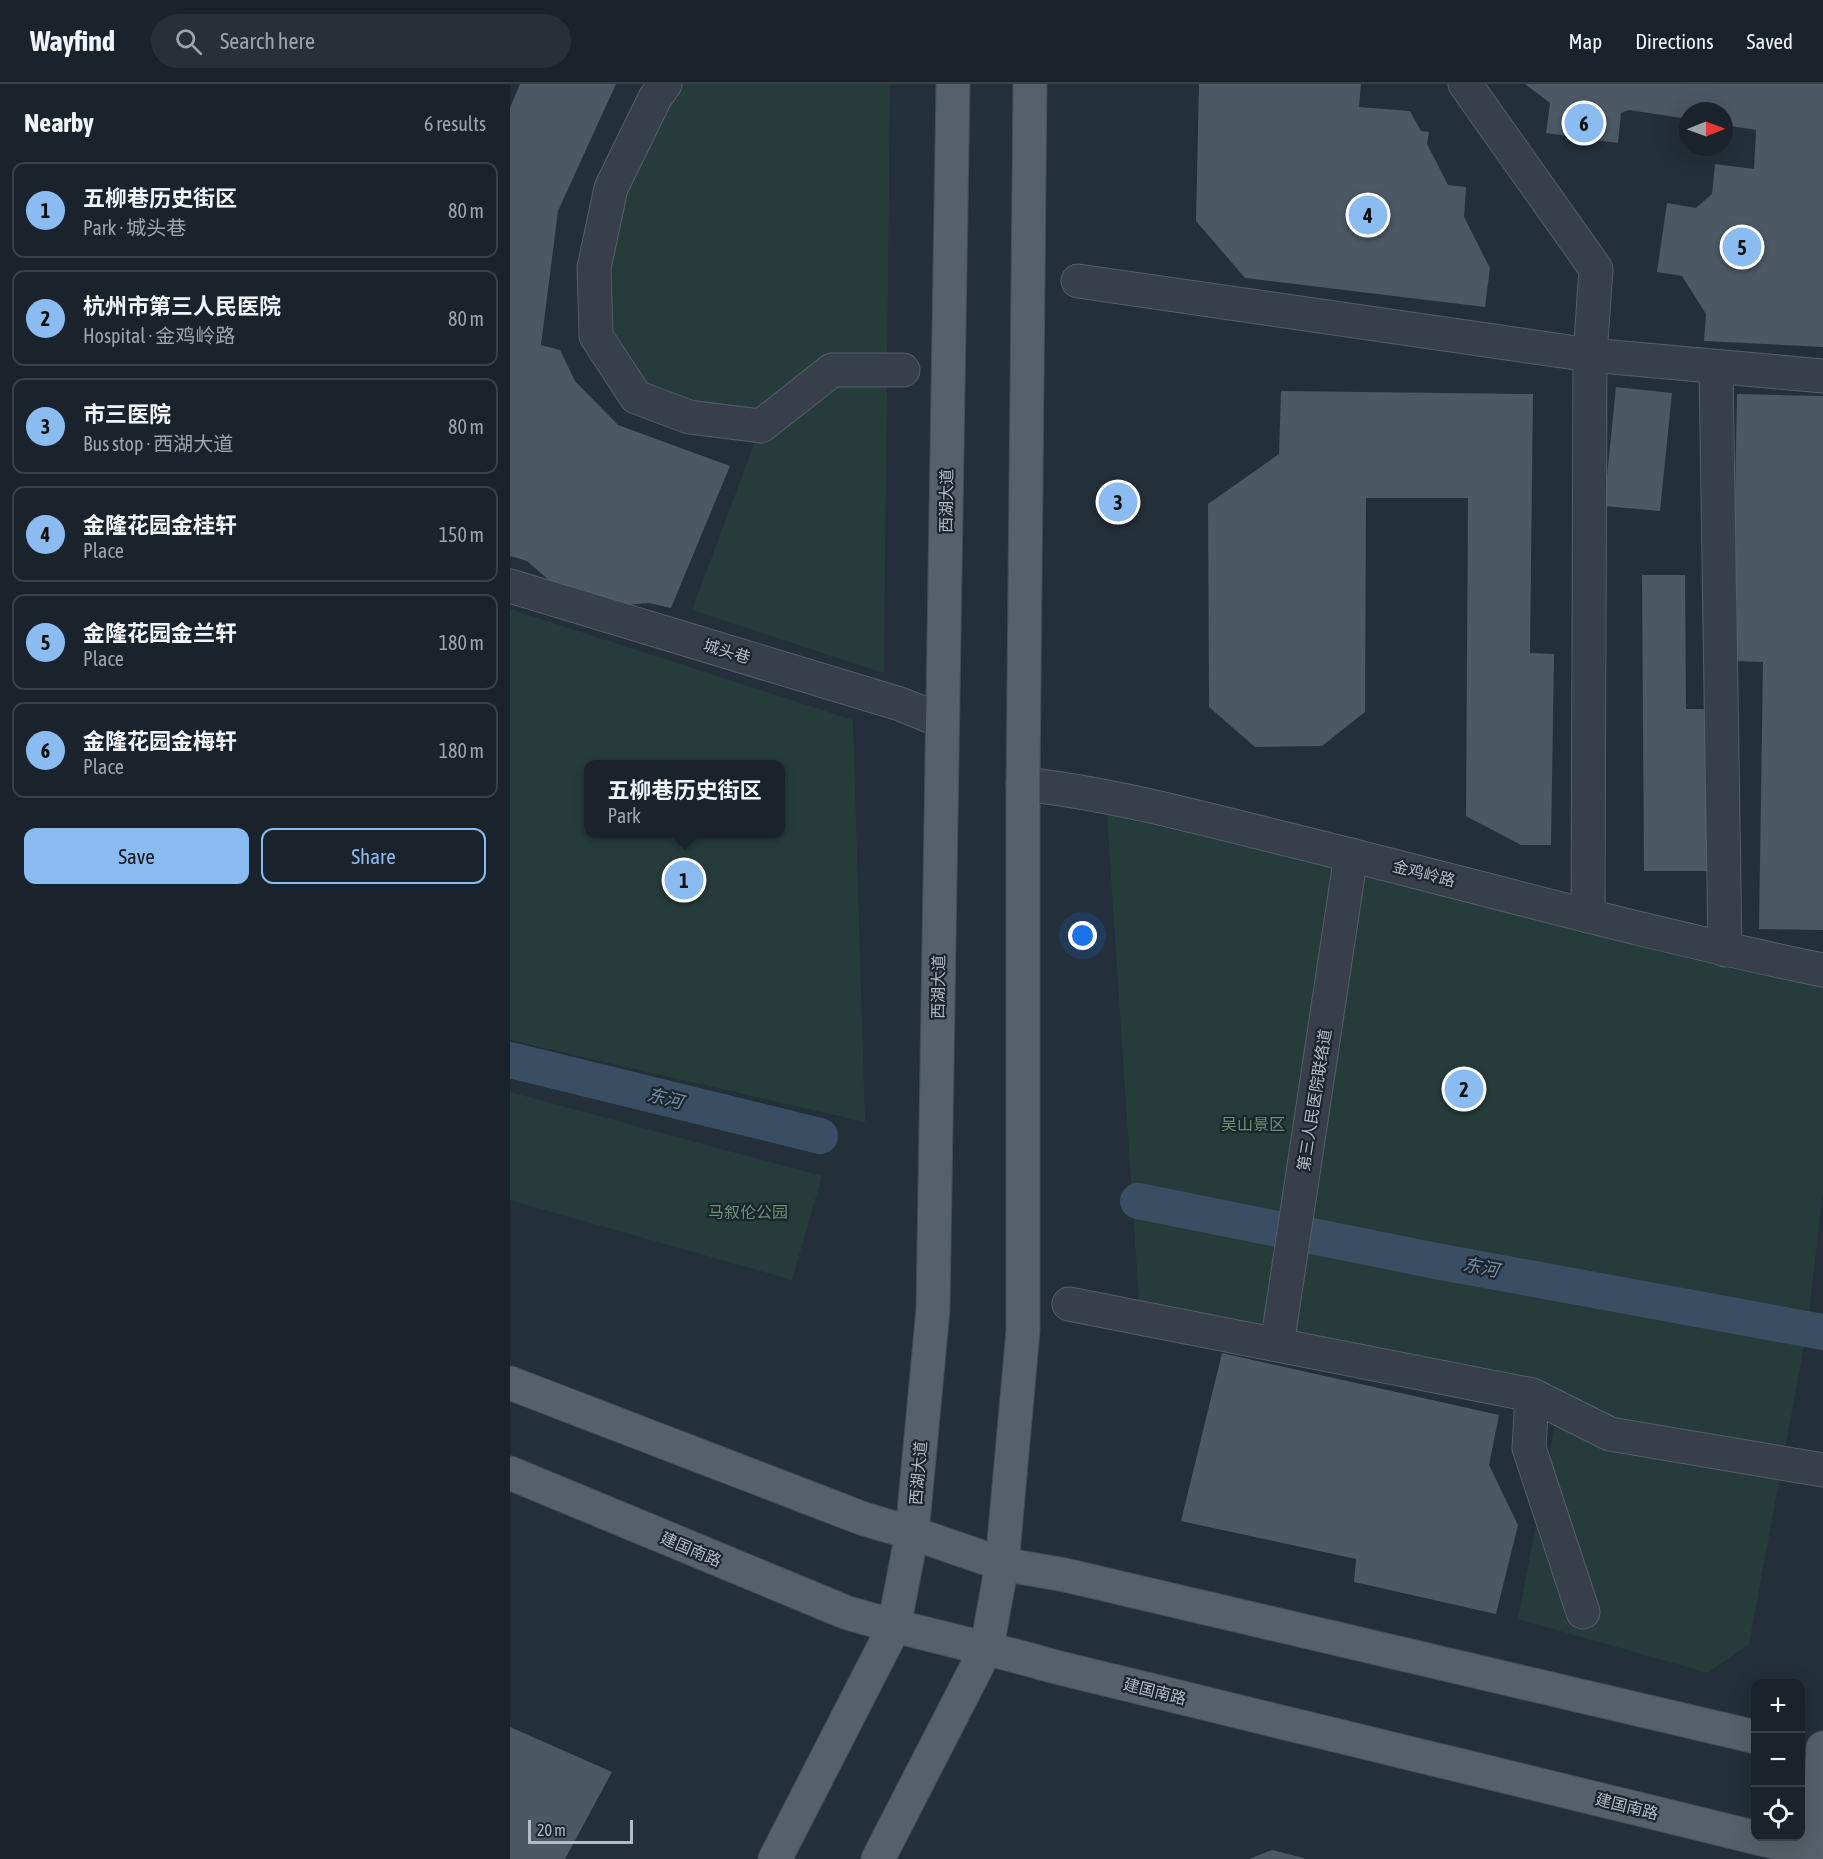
<!DOCTYPE html>
<meta charset="utf-8">
<style>
:root{--surface:#1a232b;--page:#272f37;--text:#f1f3f6;--muted:#9fa4a9;--line:#384047;--accent:#8bbcf1}
body{margin:0;font-family:"Asap Condensed","Noto Sans SC",sans-serif;background:var(--page);color:var(--text)}
.controls{position:absolute;right:18px;bottom:18px;display:grid;overflow:hidden;border-radius:12px;box-shadow:0 6px 24px #0002}
.controls button{width:54px;height:54px;display:grid;place-items:center;padding:0;border:0;border-bottom:2px solid var(--line);background:var(--surface);color:var(--text);font:30px sans-serif}
.compass{position:absolute;left:1169px;top:18px;width:54px;height:54px;border-radius:50%;background:var(--surface);box-shadow:0 6px 24px #0002;rotate:89deg}
.scale{position:absolute;left:18px;bottom:15px;width:105px;box-sizing:border-box;padding-left:6px;border:3px solid #b2bbc6;border-top:0;font-size:16px;line-height:21px;white-space:nowrap;color:#b2bbc6;-webkit-text-stroke:4px #1c252e;paint-order:stroke}
.you{position:absolute;left:573px;top:852px;width:21px;height:21px;margin:-15px;border:4px solid #fff;border-radius:50%;background:#1a73e8;box-shadow:0 0 0 9px #1a73e833}
.badge{display:grid;place-items:center;width:39px;height:39px;border-radius:50%;background:var(--accent);color:#111;font-size:20px;font-weight:700}
.pin{position:absolute;translate:-50% -50%;border:3px solid #fff;box-shadow:0 2px 6px #0006}
.popup{position:absolute;left:74px;top:676px;width:201px;height:78px;box-sizing:border-box;display:grid;place-content:center;border-radius:12px;background:var(--surface);filter:drop-shadow(0 2px 4px #0005);font-size:20px;white-space:nowrap;color:var(--muted)}
.popup b{font-size:22px;color:var(--text)}
.popup::after{content:'';position:absolute;left:50%;top:100%;margin-left:-12px;border:12px solid transparent;border-top-color:var(--surface)}
.list{margin:0;padding:0;list-style:none}
h2{display:flex;justify-content:space-between;align-items:center;height:78px;margin:0;padding:0 24px;font-size:26px}
h2 small{font-size:20px;font-weight:400;color:var(--muted)}
.list li{display:grid;grid-template-columns:39px 1fr auto;gap:18px;align-items:center;box-sizing:border-box;height:96px;margin:0 12px 12px;padding:0 12px;border:2px solid var(--line);border-radius:12px}
.list b{display:block;font-size:22px;white-space:nowrap}
.list p{margin:0;font-size:20px;white-space:nowrap;color:var(--muted)}
.list em{font-size:20px;font-style:normal;color:var(--muted)}
.actions{display:flex;gap:12px;padding:18px 24px}
.actions a{flex:1;padding:14px 0;border:2px solid var(--accent);border-radius:12px;text-align:center;font-size:21px;color:var(--accent)}
.actions .main{background:var(--accent);color:#111}
.icon{flex:none;width:33px;height:33px;fill:none;stroke:currentColor;stroke-width:2;stroke-linecap:round;stroke-linejoin:round}
.map{position:relative;flex:none;width:1313px;height:1775px;overflow:hidden}
header{display:flex;align-items:center;gap:36px;box-sizing:border-box;height:84px;padding:0 30px;background:var(--surface);border-bottom:2px solid var(--line)}
header strong{font-size:28px}
nav{display:flex;gap:33px;margin-inline-start:auto;font-size:21px}
.search{width:420px;height:54px;background:var(--page);display:flex;align-items:center;gap:15px;box-sizing:border-box;padding:0 21px;border-radius:33px;color:var(--muted);font-size:22px}
main{display:flex}
aside{flex:1;background:var(--surface)}
.map>svg:first-child{display:block}
</style>
<header>
<strong>Wayfind</strong>
<div class="search"><svg class="icon" aria-label="search" viewBox="0 0 24 24"><circle cx="10" cy="10" r="6"/><path d="M15 15l6 6"/></svg>Search here</div>
<nav><a>Map</a><a>Directions</a><a>Saved</a></nav>
</header>
<main>
<aside>
<h2>Nearby<small>6 results</small></h2>
<ul class="list">
<li><span class="badge">1</span><div><b>五柳巷历史街区</b><p>Park · 城头巷</p></div><em>80 m</em></li>
<li><span class="badge">2</span><div><b>杭州市第三人民医院</b><p>Hospital · 金鸡岭路</p></div><em>80 m</em></li>
<li><span class="badge">3</span><div><b>市三医院</b><p>Bus stop · 西湖大道</p></div><em>80 m</em></li>
<li><span class="badge">4</span><div><b>金隆花园金桂轩</b><p>Place</p></div><em>150 m</em></li>
<li><span class="badge">5</span><div><b>金隆花园金兰轩</b><p>Place</p></div><em>180 m</em></li>
<li><span class="badge">6</span><div><b>金隆花园金梅轩</b><p>Place</p></div><em>180 m</em></li>
</ul>
<div class="actions"><a class="main">Save</a><a>Share</a></div>
</aside>
<div class="map">
<svg width="1313" height="1775" viewBox="0 0 1313 1775">
<rect width="100%" height="100%" fill="#232f39"/>
<!-- green -->
<g fill="#263c3b" fill-rule="evenodd">
<polygon points="155,0 380,0 374,589 182,526 251,342 135,317 86,252 84,184"/>
<path d="M 0,525 L 343,636 L 355,1038 L 0,956 ZM 78,680 L 270,680 L 270,750 L 78,750 Z"/>
<polygon points="597,731 1215,866 1313,900 1313,1106 1297,1246 1239,1560 1198,1589 1008,1535 1048,1325 630,1234"/>
<polygon points="0,1008 312,1092 282,1196 0,1116"/>
</g>
<g fill="none" stroke-linecap="round" stroke-linejoin="round">
<!-- canal -->
<g stroke="#394e62" stroke-width="36">
<polyline points="0,976 310,1052"/>
<polyline points="628,1117 926,1177 1313,1248"/>
</g>
</g>
<!-- building -->
<g fill="#4c5965">
<polygon points="10,0 106,0 48,127 31,261 50,266 65,297 108,341 220,382 161,524 139,519 118,521 41,498 17,477 0,472 0,24"/>
<polygon points="689,0 851,0 849,23 900,27 911,47 919,48 917,60 938,101 956,103 954,133 980,184 975,223 735,194 686,137"/>
<polygon points="1015,0 1313,0 1313,263 1194,257 1196,230 1172,192 1147,188 1157,119 1186,124 1202,110 1205,80 1244,85 1246,46 1214,41 1214,27 1178,27 1178,35 1119,26 1111,29 1108,59 1036,49 1040,19"/>
<polygon points="1106,303 1162,309 1150,427 1094,422"/>
<polygon points="771,307 1023,310 1020,569 1044,570 1041,761 1011,761 956,732 958,414 856,414 855,628 812,662 745,663 699,623 698,420 769,370"/>
<polygon points="1227,310 1313,312 1313,846 1249,845 1253,578 1222,577"/>
<polygon points="1132,491 1175,491 1176,625 1203,625 1204,787 1134,787"/>
<polygon points="712,1269 989,1331 979,1381 1008,1441 986,1530 844,1498 846,1475 671,1437"/>
<polygon points="0,1643 102,1688 55,1775 0,1775"/>
<polygon points="762,1766 794,1774 794,1775 739,1775"/>
</g>
<g fill="none" stroke-linecap="round" stroke-linejoin="round">
<defs>
<g id="minor">
<polyline points="155,0 145,14 101,104 84,184 86,252 126,313 179,333 251,342 322,286 393,286"/>
<polyline points="955,0 1086,185 1080,271 1078,832"/>
<polyline points="568,197 1080,271 1313,292"/>
<polyline points="1206,283 1215,866"/>
<polyline points="0,502 390,620 432,637"/>
<path d="M 513,700 C 605,710 694,735 784,757 C 960,800 1135,850 1313,886"/>
<polyline points="559,1220 1022,1311 1100,1350 1313,1386"/>
<polyline points="767,1261 841,771"/>
<polyline points="1022,1311 1019,1364 1073,1528"/>
</g>
<g id="major">
<polyline points="0,1299 354,1435 402,1449 492,1480 555,1491 1246,1653"/>
<path d="M 0,1389 L 335,1528 C 403,1549 474,1562 542,1582 L 1313,1770"/>
<polyline points="1308,1769 1313,1664"/>
<polyline points="265,1775 384,1543 402,1449 423,1226 443,0"/>
<polyline points="368,1775 477,1563 492,1480 513,1247 513,700 520,0"/>
</g>
</defs>
<!-- minor casing -->
<use href="#minor" stroke="#555e68" stroke-width="35"/>
<!-- major casing -->
<use href="#major" stroke="#434c56" stroke-width="35"/>
<!-- minor -->
<use href="#minor" stroke="#37404a" stroke-width="33"/>
<!-- major -->
<use href="#major" stroke="#55606a" stroke-width="33"/>
</g>
<g text-anchor="middle" dominant-baseline="central" stroke-width="4.5" stroke-linejoin="round" paint-order="stroke">
<!-- street labels -->
<g font-size="16" fill="#b2bbc6" stroke="#1c252e">
<text transform="translate(436 417) rotate(-89)">西湖大道</text>
<text transform="translate(217 567) rotate(17)">城头巷</text>
<text transform="translate(914 789) rotate(14)">金鸡岭路</text>
<text transform="translate(428 903) rotate(-89)">西湖大道</text>
<text transform="translate(804 1016) rotate(-81)">第三人民医院联络道</text>
<text transform="translate(408 1389) rotate(-85)">西湖大道</text>
<text transform="translate(181 1465) rotate(23)">建国南路</text>
<text transform="translate(645 1607) rotate(14)">建国南路</text>
<text transform="translate(1117 1722) rotate(14)">建国南路</text>
</g>
<!-- park labels -->
<g font-size="16" fill="#6a9571" stroke="#1c252e">
<text x="743" y="1040">吴山景区</text>
<text x="238" y="1128">马叙伦公园</text>
</g>
<!-- water labels -->
<g font-size="18" font-style="italic" fill="#748fa8" stroke="#1c252e">
<text transform="translate(155 1014) rotate(14)">东河</text>
<text transform="translate(971 1183) rotate(11)">东河</text>
</g>
</g>
</svg>
<div class="controls">
<button>+</button>
<button>−</button>
<button><svg class="icon" aria-label="locate" viewBox="0 0 24 24"><circle cx="12" cy="12" r="6"/><path d="M12 2v4M12 18v4M2 12h4M18 12h4"/></svg></button>
</div>
<svg class="compass" viewBox="-18 -18 36 36"><path d="M0-13l5 13h-10z" fill="#e53935"/><path d="M0 13l5-13h-10z" fill="#9fa4a9"/></svg>
<div class="scale">20 m</div>
<div class="you"></div>
<div class="pin badge" style="left:174px;top:796px">1</div>
<div class="popup"><b>五柳巷历史街区</b>Park</div>
<div class="pin badge" style="left:954px;top:1005px">2</div>
<div class="pin badge" style="left:608px;top:418px">3</div>
<div class="pin badge" style="left:858px;top:131px">4</div>
<div class="pin badge" style="left:1232px;top:163px">5</div>
<div class="pin badge" style="left:1074px;top:39px">6</div>
</div>
</main>
